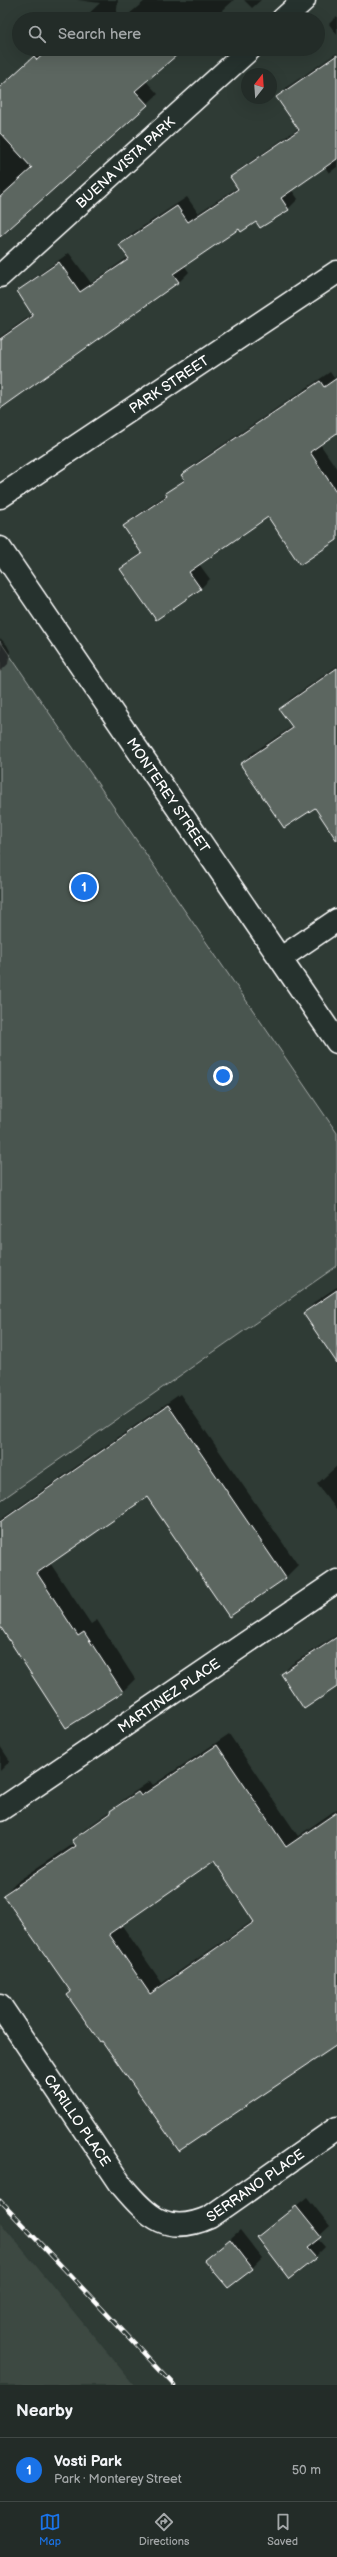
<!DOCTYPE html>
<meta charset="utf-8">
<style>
:root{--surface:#232c28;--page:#2f3834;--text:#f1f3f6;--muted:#a3a7a8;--line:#404845;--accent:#1a73e8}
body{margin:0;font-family:"Balsamiq Sans",sans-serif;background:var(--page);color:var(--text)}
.compass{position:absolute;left:241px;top:68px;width:36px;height:36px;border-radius:50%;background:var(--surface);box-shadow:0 4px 16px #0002;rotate:17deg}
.you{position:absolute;left:223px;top:1076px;width:14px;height:14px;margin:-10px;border:3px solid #fff;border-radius:50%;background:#1a73e8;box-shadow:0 0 0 6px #1a73e833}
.badge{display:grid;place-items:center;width:26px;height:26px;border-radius:50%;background:var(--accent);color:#fff;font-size:13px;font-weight:700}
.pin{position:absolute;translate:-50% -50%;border:2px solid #fff;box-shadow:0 1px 4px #0006}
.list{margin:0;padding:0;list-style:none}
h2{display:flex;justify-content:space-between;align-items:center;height:52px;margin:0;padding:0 16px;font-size:17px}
h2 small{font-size:13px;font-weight:400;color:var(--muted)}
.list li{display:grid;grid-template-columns:26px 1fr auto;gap:12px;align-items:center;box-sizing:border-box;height:64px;padding:0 16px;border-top:1px solid var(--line)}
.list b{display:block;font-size:15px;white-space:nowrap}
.list p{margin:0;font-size:13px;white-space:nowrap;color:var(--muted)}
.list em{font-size:13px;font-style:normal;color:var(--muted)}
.icon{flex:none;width:22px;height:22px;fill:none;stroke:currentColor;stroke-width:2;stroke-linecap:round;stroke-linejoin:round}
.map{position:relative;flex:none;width:337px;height:2385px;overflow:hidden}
.search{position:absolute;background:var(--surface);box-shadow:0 4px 16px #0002;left:12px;right:12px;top:12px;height:44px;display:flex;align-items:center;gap:10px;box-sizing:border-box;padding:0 14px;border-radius:22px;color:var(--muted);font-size:15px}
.sheet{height:116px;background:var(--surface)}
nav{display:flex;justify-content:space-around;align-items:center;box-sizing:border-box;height:56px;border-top:1px solid var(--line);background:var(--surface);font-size:11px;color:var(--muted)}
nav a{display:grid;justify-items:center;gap:2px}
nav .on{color:var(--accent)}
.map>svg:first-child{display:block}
</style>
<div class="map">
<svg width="337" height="2385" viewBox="0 0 337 2385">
<rect width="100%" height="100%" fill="#2f3b35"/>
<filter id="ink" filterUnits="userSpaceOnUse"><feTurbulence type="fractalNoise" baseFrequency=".025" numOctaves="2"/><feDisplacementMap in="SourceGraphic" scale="8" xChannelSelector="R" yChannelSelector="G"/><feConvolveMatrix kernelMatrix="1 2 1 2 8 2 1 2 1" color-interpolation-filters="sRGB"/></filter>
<g filter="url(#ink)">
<!-- built -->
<polygon fill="#3c4842" points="0,2222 134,2385 0,2385"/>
<!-- green -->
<polygon fill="#4a544f" stroke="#a4aaa7" points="0,641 337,1133 337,1266 0,1501"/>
<!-- shadow -->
<g fill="#0007" fill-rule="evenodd">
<polygon points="77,0 118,0 116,19 83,19 100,3"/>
<polygon points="146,0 234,0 213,19 123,19"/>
<polygon points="244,0 261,0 252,8"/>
<polygon points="337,16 337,35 329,24"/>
<polygon points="43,49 180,49 145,80 158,94 0,238 0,135 3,135 0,132 0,103 23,66"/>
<polygon points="337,53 337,167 329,173 325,167 291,189 298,199 288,209 261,227 257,221 239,228 184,265 189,272 179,282 0,408 0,337 33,314 18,292 28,282 69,253 91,283 128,257 120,245 130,235 187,197 198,213 238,187 231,177 241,168 299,128 277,97 287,87"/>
<polygon points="330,372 334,378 337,376 337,432 320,444 337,469 337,539 268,516 199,564 210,579 200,589 122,569 142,552 125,526 134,517 167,494 185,478 183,475 193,465"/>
<polygon points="0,638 7,645 10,651 8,664 0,672"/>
<polygon points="337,666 337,809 315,807 242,764 251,754 293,726 281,709 290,699"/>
<polygon points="337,1287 337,1357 304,1313 316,1301"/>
<polygon points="180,1394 298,1565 286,1577 229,1616 147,1495 50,1563 91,1624 97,1620 135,1679 123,1691 0,1624 0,1520"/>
<polygon points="337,1466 337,1510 317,1484"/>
<polygon points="337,1635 337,1686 282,1674 292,1664"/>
<path d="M 229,1734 L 298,1836 L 337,1809 L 337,2038 L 72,1992 L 4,1895 L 15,1883 L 75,1843 L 73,1840 L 85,1829 L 112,1810 L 123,1800 L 150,1781 L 153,1785 ZM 214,1860 L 254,1920 L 162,1983 L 121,1924 Z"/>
<polygon points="0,1746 10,1761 0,1771"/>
<polygon points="307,2197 330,2226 317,2238 325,2247 315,2257 258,2237"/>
<polygon points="240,2230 262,2258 252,2268 206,2260"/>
</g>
<!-- building -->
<g fill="#5b6661" stroke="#fff" fill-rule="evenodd">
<polygon points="49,49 91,49 91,51 93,49 184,49 135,91 148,105 0,237 0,197 32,168 0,133 0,87 34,56 37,60"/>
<polygon points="337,55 337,159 281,198 289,210 260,228 256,222 241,232 239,229 173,274 179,282 0,409 0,339 33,316 17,291 59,262 80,292 129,259 119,245 177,206 188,222 238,189 230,177 299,130 276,97"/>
<polygon points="337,378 337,433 310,452 337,493 337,540 300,565 268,517 189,572 201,589 156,620 120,569 142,554 123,526 167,496 165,493 185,480 181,475 320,381 324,387"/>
<polygon points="337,668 337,841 315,808 284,828 240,764 293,728 279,709"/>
<polygon points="337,1290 337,1363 303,1313"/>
<polygon points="168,1405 286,1578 229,1617 147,1497 37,1573 78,1636 84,1632 123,1692 66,1728 0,1626 0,1522"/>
<polygon points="337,1637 337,1687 304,1709 281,1674"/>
<path d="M 217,1745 L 286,1847 L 337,1812 L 337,2045 L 179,2151 L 102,2041 L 100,2042 L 67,1995 L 71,1992 L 3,1895 L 76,1846 L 72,1840 L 111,1813 L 110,1811 L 138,1792 L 141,1796 ZM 214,1861 L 254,1922 L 150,1994 L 109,1934 Z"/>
<polygon points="296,2206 321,2237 307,2248 316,2258 289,2279 257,2237"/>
<polygon points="230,2239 253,2269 228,2288 204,2260"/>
</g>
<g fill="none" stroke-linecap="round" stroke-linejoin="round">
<defs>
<g id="street">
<polyline points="283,19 304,0"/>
<path id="s1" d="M 0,276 L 250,49"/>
<path id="s2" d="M 0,497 L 337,272"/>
<polyline points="281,958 337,920"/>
<path id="s3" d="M 0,1810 L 337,1581"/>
<path id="s4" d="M 0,2005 L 122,2186 C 149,2218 168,2236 210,2217 L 337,2128"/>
</g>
<g id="secondary">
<path id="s5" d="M 0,548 L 337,1042"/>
</g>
</defs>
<!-- street casing -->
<use href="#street" stroke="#fff" stroke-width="25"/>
<!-- secondary casing -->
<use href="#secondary" stroke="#fff" stroke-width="25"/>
<!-- street -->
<use href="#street" stroke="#26332d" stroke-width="22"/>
<!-- secondary -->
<use href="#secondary" stroke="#26332d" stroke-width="22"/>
<defs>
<polyline id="rail" points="0,2201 174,2385"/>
</defs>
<!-- rail casing -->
<use href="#rail" stroke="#fff" stroke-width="4.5"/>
<!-- rail -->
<use href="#rail" stroke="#26332d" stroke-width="3" stroke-dasharray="9" stroke-linecap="butt"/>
</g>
</g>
<g text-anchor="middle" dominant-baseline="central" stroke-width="3" stroke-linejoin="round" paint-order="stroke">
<!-- street labels -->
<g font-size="14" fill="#fff" stroke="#26332d">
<text stroke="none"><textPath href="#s1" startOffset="169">BUENA VISTA PARK</textPath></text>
<text stroke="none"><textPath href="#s2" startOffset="203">PARK STREET</textPath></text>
<text stroke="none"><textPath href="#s5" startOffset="299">MONTEREY STREET</textPath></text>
<text stroke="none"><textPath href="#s3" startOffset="204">MARTINEZ PLACE</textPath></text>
<text stroke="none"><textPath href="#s4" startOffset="139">CARILLO PLACE</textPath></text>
<text stroke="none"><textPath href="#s4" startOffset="377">SERRANO PLACE</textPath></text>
</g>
</g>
</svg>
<svg class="compass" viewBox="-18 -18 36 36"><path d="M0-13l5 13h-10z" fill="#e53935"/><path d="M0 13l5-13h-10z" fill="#a3a7a8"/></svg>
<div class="you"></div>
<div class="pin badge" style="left:84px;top:887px">1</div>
<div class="search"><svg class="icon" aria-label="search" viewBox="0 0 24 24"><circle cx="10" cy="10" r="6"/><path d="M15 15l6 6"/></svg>Search here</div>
</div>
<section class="sheet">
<h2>Nearby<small></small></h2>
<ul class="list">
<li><span class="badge">1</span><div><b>Vosti Park</b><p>Park · Monterey Street</p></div><em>50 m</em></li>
</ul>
</section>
<nav>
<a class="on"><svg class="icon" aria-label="map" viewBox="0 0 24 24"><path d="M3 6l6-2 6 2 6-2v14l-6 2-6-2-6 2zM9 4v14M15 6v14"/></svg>Map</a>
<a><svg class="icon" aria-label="directions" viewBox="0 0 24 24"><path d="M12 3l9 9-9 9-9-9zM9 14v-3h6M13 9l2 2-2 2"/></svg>Directions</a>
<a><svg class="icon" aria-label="saved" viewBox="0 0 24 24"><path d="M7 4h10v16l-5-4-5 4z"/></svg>Saved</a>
</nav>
